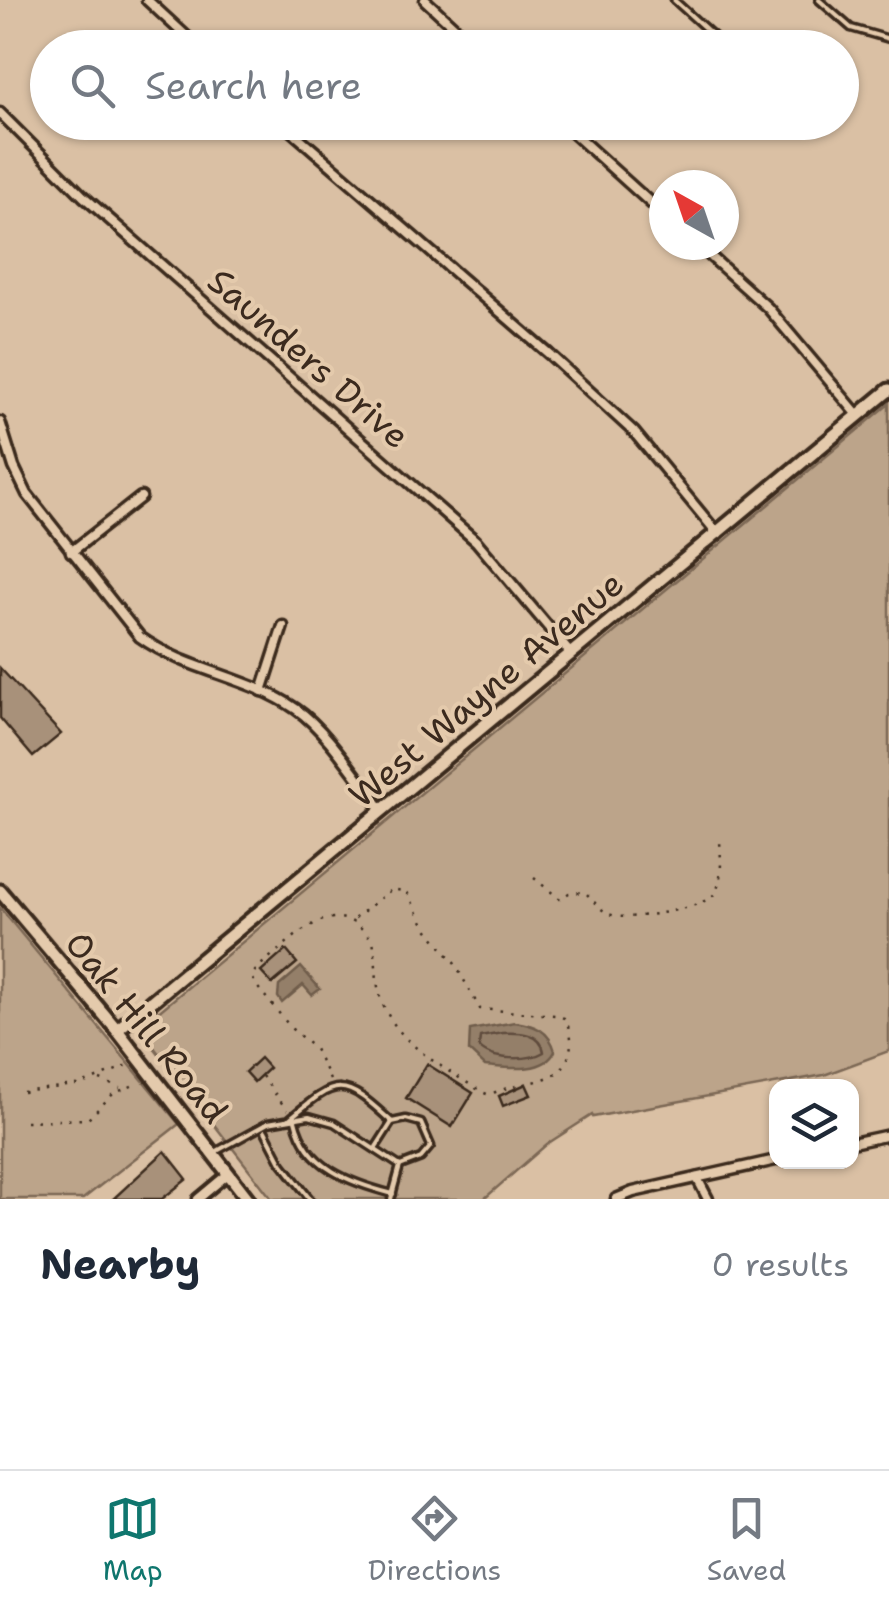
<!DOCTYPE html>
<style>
:root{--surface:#fff;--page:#f6f6f7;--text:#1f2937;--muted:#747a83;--line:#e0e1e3;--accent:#0f766e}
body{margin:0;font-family:"Shantell Sans",sans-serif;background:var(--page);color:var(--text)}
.controls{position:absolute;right:30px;bottom:30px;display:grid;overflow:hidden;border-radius:20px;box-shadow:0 2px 8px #0004}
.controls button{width:90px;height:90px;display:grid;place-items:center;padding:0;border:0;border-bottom:2px solid var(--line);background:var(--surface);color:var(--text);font:50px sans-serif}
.compass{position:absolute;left:649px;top:170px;width:90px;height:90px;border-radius:50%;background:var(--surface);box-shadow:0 2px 8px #0004;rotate:320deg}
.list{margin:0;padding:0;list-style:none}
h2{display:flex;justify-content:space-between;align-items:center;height:130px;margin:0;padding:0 40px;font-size:42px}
h2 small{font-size:32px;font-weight:400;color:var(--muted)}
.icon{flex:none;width:55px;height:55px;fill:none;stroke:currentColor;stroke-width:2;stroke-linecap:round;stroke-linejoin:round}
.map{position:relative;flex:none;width:889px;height:1199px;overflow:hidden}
.search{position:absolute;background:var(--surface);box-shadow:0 2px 8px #0004;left:30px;right:30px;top:30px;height:110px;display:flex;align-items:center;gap:25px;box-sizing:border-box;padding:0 35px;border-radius:55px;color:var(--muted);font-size:38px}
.sheet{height:270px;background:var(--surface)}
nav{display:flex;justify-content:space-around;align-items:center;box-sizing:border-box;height:140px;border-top:2px solid var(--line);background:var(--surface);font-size:28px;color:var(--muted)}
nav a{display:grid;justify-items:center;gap:5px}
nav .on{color:var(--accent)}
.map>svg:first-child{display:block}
</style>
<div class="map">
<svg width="889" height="1199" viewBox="0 0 889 1199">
<rect width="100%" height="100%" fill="#dac0a4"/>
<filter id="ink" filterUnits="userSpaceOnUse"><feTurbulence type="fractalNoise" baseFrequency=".01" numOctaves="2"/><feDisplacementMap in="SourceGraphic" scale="20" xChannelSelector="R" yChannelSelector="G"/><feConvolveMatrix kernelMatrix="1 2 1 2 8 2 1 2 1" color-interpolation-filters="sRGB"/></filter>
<g filter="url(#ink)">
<!-- green -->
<g fill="#bca48a" stroke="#7c6754" stroke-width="2.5">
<polygon points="889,404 889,1051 824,1075 593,1117 592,1115 547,1144 484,1199 272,1199 139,1028"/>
<polygon points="0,908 179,1124 83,1199 0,1199"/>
</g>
<!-- water -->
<g fill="#947f69" stroke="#705d4b" stroke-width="2.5">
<polygon points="301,967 320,989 312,995 303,985 282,1003 278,997 279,986"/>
<path d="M 515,1022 C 535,1025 549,1030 555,1051 C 545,1074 507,1068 485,1066 L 469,1051 L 470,1030 Z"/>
</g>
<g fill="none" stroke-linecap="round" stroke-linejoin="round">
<!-- shore -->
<path stroke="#5f4c3c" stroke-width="2.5" d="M 503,1033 C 520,1032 541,1033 544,1052 C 529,1061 491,1061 479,1047 L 480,1037 Z"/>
</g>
<!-- building -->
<g fill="#a8917a" stroke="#3b2a1e" stroke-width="2.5">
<polygon points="0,668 61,734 33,757 0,718"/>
<polygon points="286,950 297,963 272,984 261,972"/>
<polygon points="260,1058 269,1068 254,1082 245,1072"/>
<polygon points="427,1064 473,1093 452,1127 406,1098"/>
<polygon points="526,1084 531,1095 503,1106 499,1096"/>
<polygon points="165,1151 187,1179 162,1199 113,1199"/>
</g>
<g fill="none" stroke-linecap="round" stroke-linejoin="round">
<defs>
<g id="lane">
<polyline points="674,0 727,48"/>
<polyline points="819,0 851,28 889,39"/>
<path d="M 295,1120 C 306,1168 351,1183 393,1194"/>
<polyline points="265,1131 281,1162 310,1199"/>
<polyline points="376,1147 392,1122"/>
<path d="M 217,1151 L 268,1123 L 309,1116 L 334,1123 L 400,1166 L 421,1158 L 431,1146 L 421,1123 L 406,1119 L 392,1122 C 342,1076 338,1078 289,1119"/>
<polyline points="391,1199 400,1166"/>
</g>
<g id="street">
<polyline points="147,0 199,48"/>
<polyline points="425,0 477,48"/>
<polyline points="0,113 83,196 476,541 571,654"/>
<polyline points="281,122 549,354 634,432 718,534"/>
<polyline points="561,122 664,215"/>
<polyline points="698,245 768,308 858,415"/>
<path d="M 0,422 L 14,467 L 27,494 L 140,637 C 187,671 248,676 296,709 C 326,729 359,781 382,810"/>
<polyline points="71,552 141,497"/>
<polyline points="262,691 283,626"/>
<polyline points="852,1143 889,1135"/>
<polyline points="697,1178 708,1199"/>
<polyline points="198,1199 228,1174"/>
<polyline points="616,1199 633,1192 776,1160"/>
</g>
<g id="secondary">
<polyline points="0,891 117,1030 248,1199"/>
<polyline points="117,1030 889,390"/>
</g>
</defs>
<!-- lane casing -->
<use href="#lane" stroke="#3b2a1e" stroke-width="11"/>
<!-- street casing -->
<use href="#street" stroke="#3b2a1e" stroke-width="15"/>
<!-- secondary casing -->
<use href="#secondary" stroke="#3b2a1e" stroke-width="19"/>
<!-- path -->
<g stroke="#3b2a1e" stroke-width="2.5" stroke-dasharray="2.5 8" stroke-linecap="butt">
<path d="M 534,878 L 560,899 L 569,893 L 585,892 C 595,902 601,913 616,916 C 633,920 707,908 715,893 C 724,878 720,853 720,837"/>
<polyline points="262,1076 287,1110"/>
<polyline points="100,1080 120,1088"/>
<path d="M 330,1080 L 315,1049 L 292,1029 L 255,984 L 252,975 C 260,964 272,956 282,947 C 313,921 342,900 373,941 C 377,959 375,978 380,996 C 394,1043 443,1067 482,1092 L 489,1095 C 515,1081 558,1086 568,1058 C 573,1042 572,1032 564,1018 L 555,1015 L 480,1009 L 455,964 L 425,926 L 407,892 L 392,889 L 350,922"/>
<polyline points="23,1092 82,1084 131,1064"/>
<polyline points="26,1121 88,1119 113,1094 136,1084"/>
</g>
<!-- lane -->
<use href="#lane" stroke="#e4caac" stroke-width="4"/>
<!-- street -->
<use href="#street" stroke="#e4caac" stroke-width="8"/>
<!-- secondary -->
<use href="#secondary" stroke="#e4caac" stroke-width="11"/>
</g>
</g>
<g text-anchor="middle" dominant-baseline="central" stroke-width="8" stroke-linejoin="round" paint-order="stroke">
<!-- street labels -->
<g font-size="35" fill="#3b2a1e" stroke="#e4caac">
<text transform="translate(309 358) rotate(41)">Saunders Drive</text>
<text transform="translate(486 689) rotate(-40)">West Wayne Avenue</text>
<text transform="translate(147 1027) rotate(51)">Oak Hill Road</text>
</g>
</g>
</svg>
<div class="controls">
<button><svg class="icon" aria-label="layers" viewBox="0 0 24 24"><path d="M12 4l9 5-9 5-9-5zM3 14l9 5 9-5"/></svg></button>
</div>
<svg class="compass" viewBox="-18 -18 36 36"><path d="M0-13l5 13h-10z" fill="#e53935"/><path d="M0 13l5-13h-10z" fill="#747a83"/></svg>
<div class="search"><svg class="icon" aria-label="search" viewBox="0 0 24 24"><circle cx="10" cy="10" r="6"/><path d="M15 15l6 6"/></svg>Search here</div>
</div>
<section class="sheet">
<h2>Nearby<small>0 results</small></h2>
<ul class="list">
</ul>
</section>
<nav>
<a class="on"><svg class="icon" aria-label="map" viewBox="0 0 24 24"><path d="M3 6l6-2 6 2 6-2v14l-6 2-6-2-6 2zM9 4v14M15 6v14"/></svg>Map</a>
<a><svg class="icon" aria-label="directions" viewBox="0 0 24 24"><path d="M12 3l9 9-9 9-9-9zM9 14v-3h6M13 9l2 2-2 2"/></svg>Directions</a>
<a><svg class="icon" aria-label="saved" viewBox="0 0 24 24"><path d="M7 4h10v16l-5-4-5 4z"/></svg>Saved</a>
</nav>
